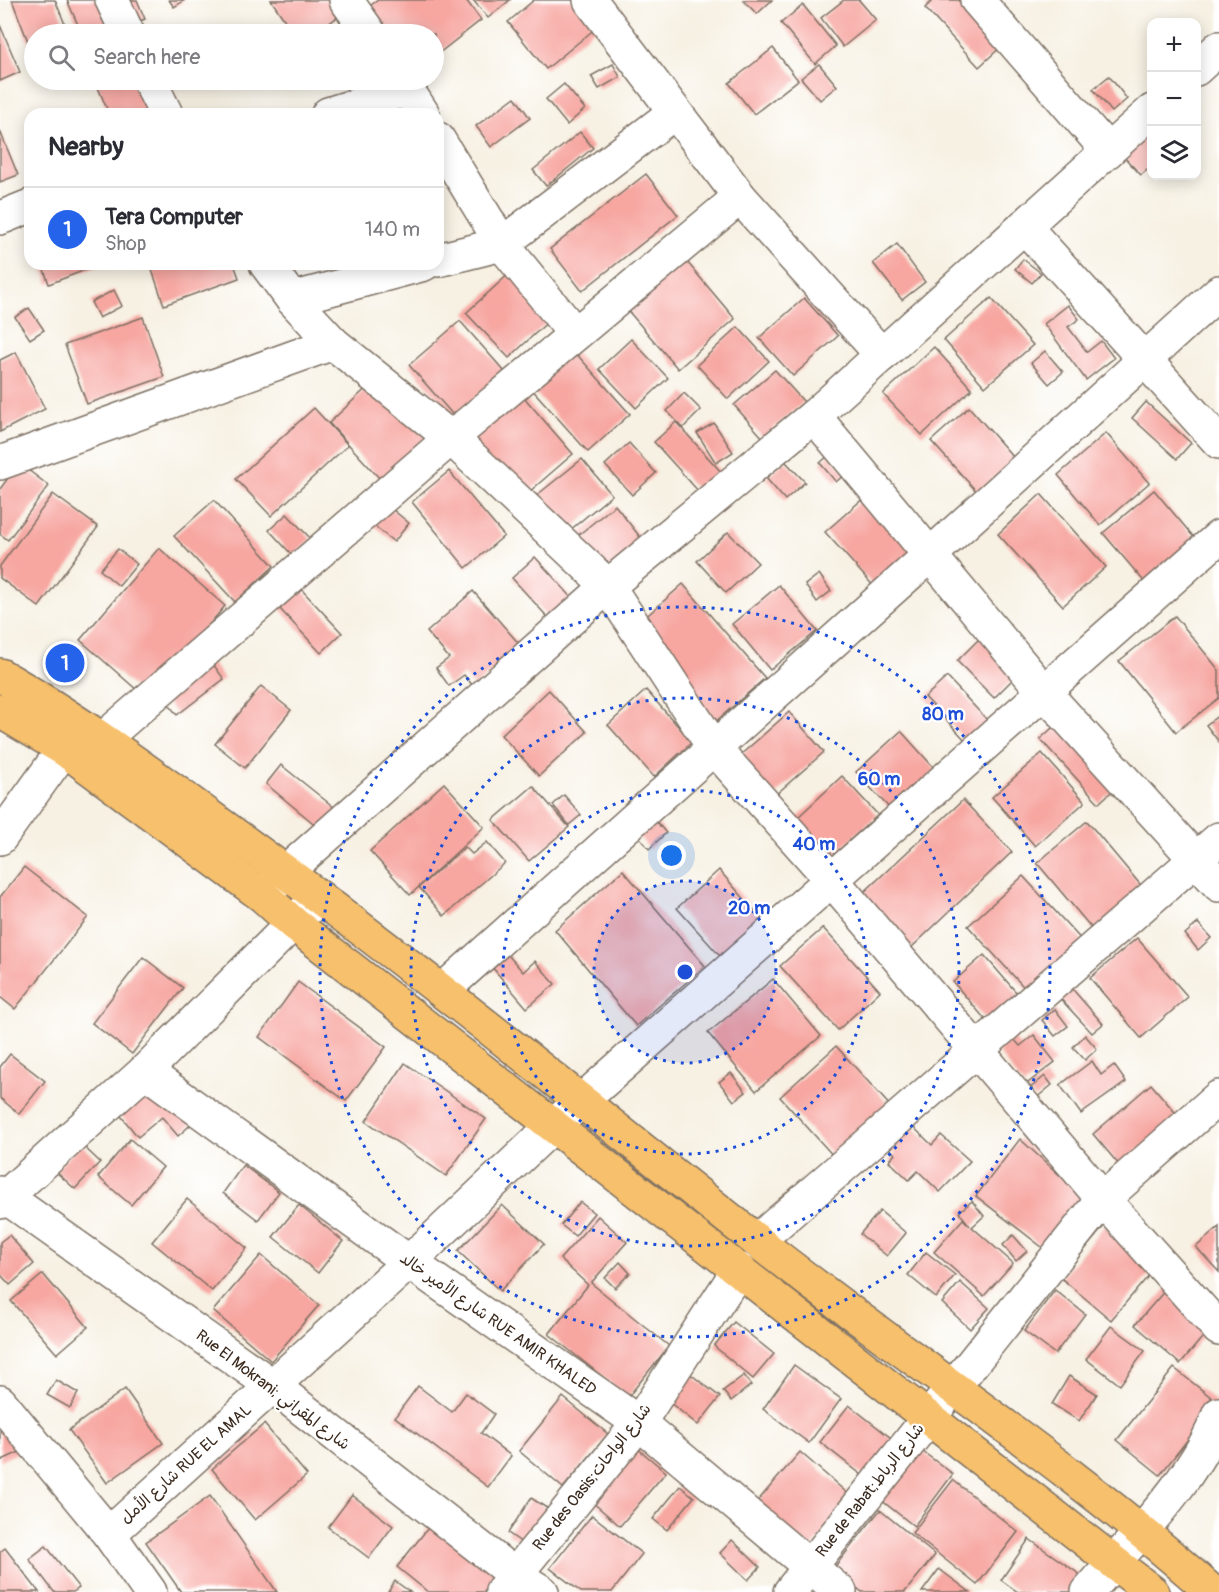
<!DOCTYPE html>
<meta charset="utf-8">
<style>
:root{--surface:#fff;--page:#f7f7f7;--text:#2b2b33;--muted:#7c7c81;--line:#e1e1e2;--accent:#2563eb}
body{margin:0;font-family:Pangolin,"Playpen Sans Arabic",sans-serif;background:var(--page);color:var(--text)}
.controls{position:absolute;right:18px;top:18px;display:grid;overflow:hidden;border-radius:12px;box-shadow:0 3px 15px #0003}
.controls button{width:54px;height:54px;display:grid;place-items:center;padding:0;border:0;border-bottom:2px solid var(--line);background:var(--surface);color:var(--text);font:30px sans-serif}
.you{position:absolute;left:672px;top:856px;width:21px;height:21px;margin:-15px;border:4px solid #fff;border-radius:50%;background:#1a73e8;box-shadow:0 0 0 9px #1a73e833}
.badge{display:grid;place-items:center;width:39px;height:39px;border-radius:50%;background:var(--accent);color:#fff;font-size:20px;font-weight:700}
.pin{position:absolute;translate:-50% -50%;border:3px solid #fff;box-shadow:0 2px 6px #0006}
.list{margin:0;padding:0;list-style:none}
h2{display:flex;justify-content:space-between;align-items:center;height:78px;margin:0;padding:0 24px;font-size:26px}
h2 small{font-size:20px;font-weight:400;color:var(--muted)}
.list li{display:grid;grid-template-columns:39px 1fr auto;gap:18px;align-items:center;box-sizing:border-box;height:84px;padding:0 24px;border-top:2px solid var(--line)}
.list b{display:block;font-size:22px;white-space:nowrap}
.list p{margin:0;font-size:20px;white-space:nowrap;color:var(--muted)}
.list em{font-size:20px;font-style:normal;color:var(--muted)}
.icon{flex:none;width:33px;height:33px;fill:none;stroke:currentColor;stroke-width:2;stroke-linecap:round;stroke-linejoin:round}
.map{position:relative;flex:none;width:1219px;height:1592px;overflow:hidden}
.search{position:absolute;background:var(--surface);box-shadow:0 3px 15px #0003;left:24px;top:24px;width:420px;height:66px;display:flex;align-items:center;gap:15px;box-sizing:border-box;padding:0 21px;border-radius:33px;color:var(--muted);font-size:22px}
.panel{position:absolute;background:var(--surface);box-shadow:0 3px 15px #0003;left:24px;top:108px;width:420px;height:162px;border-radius:18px}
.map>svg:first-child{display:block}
</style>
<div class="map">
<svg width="1219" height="1592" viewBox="0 0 1219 1592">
<rect width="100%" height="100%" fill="#fff"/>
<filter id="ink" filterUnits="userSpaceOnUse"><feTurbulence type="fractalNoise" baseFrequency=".0167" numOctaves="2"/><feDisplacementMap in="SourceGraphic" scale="12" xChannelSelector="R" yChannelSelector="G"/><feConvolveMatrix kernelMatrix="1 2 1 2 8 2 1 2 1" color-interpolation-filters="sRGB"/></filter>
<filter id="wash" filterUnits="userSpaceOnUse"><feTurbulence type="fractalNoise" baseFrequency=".008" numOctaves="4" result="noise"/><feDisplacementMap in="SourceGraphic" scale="24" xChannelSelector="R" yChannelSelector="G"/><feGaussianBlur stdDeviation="1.35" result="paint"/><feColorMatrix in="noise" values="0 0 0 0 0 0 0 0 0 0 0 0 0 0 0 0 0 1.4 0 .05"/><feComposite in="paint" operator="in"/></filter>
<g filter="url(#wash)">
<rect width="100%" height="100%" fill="#f7f1e3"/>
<g id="blocks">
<!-- building -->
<g fill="#f7a6a0">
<polygon points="12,0 55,0 69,34 34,34 34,57"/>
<polygon points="67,0 137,0 145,19 109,34 82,34"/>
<polygon points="169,0 185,0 174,7"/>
<polygon points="271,0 329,0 340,15 315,34 294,34"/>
<polygon points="378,0 466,0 481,20 434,57 434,34 388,34 367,8"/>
<polygon points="473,0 510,0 488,18"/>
<polygon points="534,0 573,0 596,28 546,69 508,22"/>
<polygon points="743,0 772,0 757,14"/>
<polygon points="844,0 859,0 876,20 843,47 821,18"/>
<polygon points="933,0 963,0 1004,44 979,67 925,8"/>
<polygon points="803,5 836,46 815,64 781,23"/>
<polygon points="0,25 20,72 0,81"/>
<polygon points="773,48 798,80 754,114 729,83"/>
<polygon points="613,64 620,77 599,89 591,76"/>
<polygon points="819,64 837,86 820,100 801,78"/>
<polygon points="1109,76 1127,99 1112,112 1093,89"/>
<polygon points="95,80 168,80 178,104 154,114 109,114"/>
<polygon points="564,84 585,109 567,125 546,99"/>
<polygon points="515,97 530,118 491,147 476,126"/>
<polygon points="0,131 18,175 0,182"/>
<polygon points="580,132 593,148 546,186 533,170"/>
<polygon points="1152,132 1152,166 1141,175 1124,157"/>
<polygon points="646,174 678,215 582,291 550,249"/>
<polygon points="897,244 925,282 902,300 873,263"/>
<polygon points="682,256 735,319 678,369 624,306"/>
<polygon points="1023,259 1041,273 1032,283 1015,269"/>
<polygon points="42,264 101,264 49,284"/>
<polygon points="150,264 234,264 239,278 164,305"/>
<polygon points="512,271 554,316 509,358 466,313"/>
<polygon points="114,290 122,306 99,318 91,302"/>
<polygon points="804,298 838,336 793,376 759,338"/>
<polygon points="991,298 1033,345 985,387 944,340"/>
<polygon points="1068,305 1079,319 1068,327 1087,352 1101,341 1114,358 1086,380 1044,324"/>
<polygon points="29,308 44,330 30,339 15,317"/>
<polygon points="143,317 164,377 87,404 65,345"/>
<polygon points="460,321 505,372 454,416 409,365"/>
<polygon points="738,327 769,361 728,399 697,365"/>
<polygon points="631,339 668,378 636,408 599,369"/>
<polygon points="934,347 972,389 922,435 883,394"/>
<polygon points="572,349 630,414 588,452 530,387"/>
<polygon points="1045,351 1063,372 1049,384 1031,363"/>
<polygon points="16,352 45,409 0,432 0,360"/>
<polygon points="775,370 804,402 763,438 734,405"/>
<polygon points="375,380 428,438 381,480 329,423"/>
<polygon points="684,393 701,410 683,428 667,411"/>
<polygon points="522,395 573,454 521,499 470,439"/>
<polygon points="1146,402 1191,443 1177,459 1132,418"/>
<polygon points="969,407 1015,459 978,493 931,441"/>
<polygon points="314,408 348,445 271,516 236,479"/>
<polygon points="676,422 722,473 700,493 654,442"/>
<polygon points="714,423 733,452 716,463 697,433"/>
<polygon points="1106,433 1149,483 1100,525 1058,475"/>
<polygon points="629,443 656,473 632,495 605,465"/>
<polygon points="830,454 846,473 836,482 820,463"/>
<polygon points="582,459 612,495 563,536 532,499"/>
<polygon points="785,461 805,482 785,500 766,478"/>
<polygon points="19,463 49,486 8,540 0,534 0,489"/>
<polygon points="449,471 504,536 466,568 412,502"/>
<polygon points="1154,490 1197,541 1147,585 1103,533"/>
<polygon points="53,494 98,527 39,607 0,578 0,566"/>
<polygon points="1041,494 1106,567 1063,606 998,534"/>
<polygon points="867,495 919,552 877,590 825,532"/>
<polygon points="214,500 274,566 235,602 174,536"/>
<polygon points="381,500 409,523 394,542 366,519"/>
<polygon points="615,505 644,542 601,578 571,541"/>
<polygon points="287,514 311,539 293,556 269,530"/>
<polygon points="728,532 758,563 726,593 697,561"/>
<polygon points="159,548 225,606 146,698 80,640"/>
<polygon points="118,549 137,564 119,586 100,570"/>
<polygon points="535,557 576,602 553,623 512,578"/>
<polygon points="819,574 831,591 817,602 805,585"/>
<polygon points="683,584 765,678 714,723 632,629"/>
<polygon points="779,585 817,631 770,670 732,624"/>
<polygon points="301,589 342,633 321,653 280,609"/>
<polygon points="473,591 521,646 474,687 464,675 449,686 436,668 449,658 427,632"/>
<polygon points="1175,616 1219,670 1219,698 1176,732 1119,661"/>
<polygon points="985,633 1022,670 994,698 957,661"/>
<polygon points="207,656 224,679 177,715 160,693"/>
<polygon points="947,677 989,722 967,742 925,697"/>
<polygon points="261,686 291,710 245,768 215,744"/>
<polygon points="549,690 587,732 539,776 501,735"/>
<polygon points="646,690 692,742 654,777 608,725"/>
<polygon points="789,712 824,752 773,797 738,757"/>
<polygon points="1219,715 1219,742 1206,725"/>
<polygon points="1061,720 1120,784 1099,803 1040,739"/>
<polygon points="901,731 936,770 892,811 856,772"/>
<polygon points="1042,753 1085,802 1035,846 992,797"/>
<polygon points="281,765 340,812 324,832 266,784"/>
<polygon points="842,776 878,815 831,857 796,819"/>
<polygon points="444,783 484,827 410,895 370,851"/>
<polygon points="533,786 569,827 529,861 493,820"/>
<polygon points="564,795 581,815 569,825 553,805"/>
<polygon points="963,800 1012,852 911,948 861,895"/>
<polygon points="654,819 666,833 649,849 637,834"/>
<polygon points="1087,821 1144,889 1094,931 1037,863"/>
<polygon points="487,842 505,863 444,916 419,887 465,847 472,854"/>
<polygon points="24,867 88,917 15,1009 0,997 0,897"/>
<polygon points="623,870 705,966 636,1026 555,930"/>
<polygon points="719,870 762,919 720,956 677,908"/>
<polygon points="1023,876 1087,946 1032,996 968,926"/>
<polygon points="1198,923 1211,938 1198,950 1185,934"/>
<polygon points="823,928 880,991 838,1030 780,966"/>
<polygon points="1137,938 1188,997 1141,1038 1090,978"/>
<polygon points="501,947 523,972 535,961 555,984 527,1008 486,960"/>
<polygon points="984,955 1022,999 991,1026 953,982"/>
<polygon points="143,957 183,988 132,1054 92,1023"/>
<polygon points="773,979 821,1036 756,1091 708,1033"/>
<polygon points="298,982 386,1047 346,1101 259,1037"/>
<polygon points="1068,984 1103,1024 1092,1033 1056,994"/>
<polygon points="1055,1009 1068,1026 1055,1036 1042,1020"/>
<polygon points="1034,1035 1055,1062 1024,1086 997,1051 1013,1038 1020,1046"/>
<polygon points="1085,1035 1097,1049 1085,1060 1073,1047"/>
<polygon points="836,1046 892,1108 836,1159 780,1097"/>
<polygon points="10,1054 45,1081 19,1114 0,1098 0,1067"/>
<polygon points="1092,1061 1101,1075 1114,1065 1126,1082 1081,1114 1060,1085"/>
<polygon points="405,1063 486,1119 446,1176 366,1121"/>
<polygon points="152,1073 195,1121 178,1136 162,1117 138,1137 113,1106"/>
<polygon points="731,1073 746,1092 734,1101 719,1082"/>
<polygon points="1045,1076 1052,1085 1035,1099 1028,1090"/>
<polygon points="1151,1084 1179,1117 1120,1166 1093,1134"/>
<polygon points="910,1124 932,1145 941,1135 970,1161 940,1192 918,1171 909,1180 889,1161 895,1154 888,1147"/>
<polygon points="130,1139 163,1167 131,1205 98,1177"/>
<polygon points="1020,1139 1088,1201 1047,1251 976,1196"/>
<polygon points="81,1144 100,1162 75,1189 55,1171"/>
<polygon points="243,1165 279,1192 258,1220 223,1193"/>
<polygon points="187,1199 247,1248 212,1291 152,1242"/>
<polygon points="972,1201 984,1216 972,1227 1013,1263 984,1296 934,1252 963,1219 970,1226 959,1212"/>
<polygon points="580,1202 594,1213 575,1236 561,1225"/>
<polygon points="299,1205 343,1241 318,1273 273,1237"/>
<polygon points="502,1205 544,1244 500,1291 458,1251"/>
<polygon points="880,1211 906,1233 887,1256 860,1234"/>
<polygon points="598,1216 627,1242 591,1283 669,1346 628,1397 549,1334 588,1285 560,1259"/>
<polygon points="1105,1225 1156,1267 1111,1320 1061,1278"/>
<polygon points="1219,1227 1219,1272 1196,1247"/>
<polygon points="9,1235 34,1264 10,1285 0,1274 0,1242"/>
<polygon points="1013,1235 1027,1251 1016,1261 1003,1245"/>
<polygon points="926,1252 955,1275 936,1298 908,1275"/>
<polygon points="261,1255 319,1305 271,1361 213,1311"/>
<polygon points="620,1262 630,1273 615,1288 605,1278"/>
<polygon points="43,1274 88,1327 57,1354 11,1301"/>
<polygon points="960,1282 989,1308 970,1329 942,1303"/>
<polygon points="1167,1288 1212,1326 1180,1364 1135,1325"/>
<polygon points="1055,1290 1085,1314 1055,1354 1024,1331"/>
<polygon points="734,1322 774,1354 753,1379 714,1346"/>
<polygon points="1111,1326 1145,1351 1120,1385 1086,1359"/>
<polygon points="794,1365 841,1399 809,1443 763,1409"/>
<polygon points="680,1366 720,1397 698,1425 659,1394"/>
<polygon points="1174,1368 1217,1402 1160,1475 1117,1440"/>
<polygon points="744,1375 751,1385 731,1401 723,1391"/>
<polygon points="1069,1376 1097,1394 1079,1421 1052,1404"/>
<polygon points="56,1380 78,1393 70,1408 47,1395"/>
<polygon points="418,1386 452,1412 466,1393 494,1414 481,1433 511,1456 488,1487 395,1417"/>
<polygon points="125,1389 163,1443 107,1483 69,1430"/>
<polygon points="563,1397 608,1434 563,1488 519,1451"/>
<polygon points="849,1405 896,1442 867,1479 820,1442"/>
<polygon points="264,1424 307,1475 255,1520 212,1469"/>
<polygon points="0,1427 24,1450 0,1461"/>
<polygon points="636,1447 666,1472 620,1526 591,1501"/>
<polygon points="919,1449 953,1474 914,1526 881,1500"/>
<polygon points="800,1452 854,1499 810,1550 756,1503"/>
<polygon points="953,1480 1018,1532 977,1585 912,1533"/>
<polygon points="680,1486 694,1497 667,1530 653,1519"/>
<polygon points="352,1495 393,1526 369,1558 328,1527"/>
<polygon points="210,1496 277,1592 181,1592 146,1542"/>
<polygon points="531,1498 553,1512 528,1547 508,1533"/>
<polygon points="880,1510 935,1555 905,1592 862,1592 833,1569"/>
<polygon points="592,1515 642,1554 612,1592 581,1592 550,1568"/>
<polygon points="432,1523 499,1577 487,1592 428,1592 397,1567"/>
<polygon points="1029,1539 1082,1576 1071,1592 1018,1592 1001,1580"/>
<polygon points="732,1540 760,1567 748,1580 720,1553"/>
<polygon points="46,1546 79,1588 73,1592 54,1592 29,1559"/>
<polygon points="5,1548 39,1592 0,1592 0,1552"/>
<polygon points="939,1569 970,1592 922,1592"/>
<polygon points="395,1581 410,1592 388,1592"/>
</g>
</g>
</g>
<g filter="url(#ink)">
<use href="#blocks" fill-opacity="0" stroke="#7d7063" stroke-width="1.5"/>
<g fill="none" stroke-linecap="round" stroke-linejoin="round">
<defs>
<g id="minor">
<polyline points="112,0 128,34"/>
<polyline points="346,0 370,34"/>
<polyline points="590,0 740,197 882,355"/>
<polyline points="977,0 1108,151"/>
<polyline points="1196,69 1219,48"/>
<polyline points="149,80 166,114"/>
<polyline points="401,80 423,114"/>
<polyline points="328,114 408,89"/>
<polyline points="438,139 502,244 575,334"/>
<polyline points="0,218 30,206"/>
<polyline points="1024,226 1219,442"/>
<polyline points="438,260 502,244 675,112"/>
<polyline points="266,264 292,299 333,343"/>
<polyline points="292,299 424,264"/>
<polyline points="814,416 1045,693 1219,885"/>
<polyline points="0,463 333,343 451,438 608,586 714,748 832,880 1103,1199 1219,1329"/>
<polyline points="103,739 451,438 740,197"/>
<polyline points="0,838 64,749"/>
<polyline points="266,893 286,872 608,586 814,416 1152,111"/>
<polyline points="442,991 930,555 1219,292"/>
<polyline points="145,1071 409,1262 639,1423 840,1592"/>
<polyline points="0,1193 273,1386 515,1575 542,1592"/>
<polyline points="0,1202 145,1071 319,897"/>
<polyline points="757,1241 1219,839"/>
<polyline points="0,1402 109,1534 150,1592"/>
<polyline points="109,1534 409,1262 553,1126 1219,537"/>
<polyline points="502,1591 639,1423 739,1269"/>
<polyline points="790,1592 1103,1199 1219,1097"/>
<path d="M 1088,1592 C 1131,1541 1197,1477 1219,1414"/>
</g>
<g id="major">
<path d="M 0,675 C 86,724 165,784 246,843 C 419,969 584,1104 752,1237 C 904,1357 1067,1462 1212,1592"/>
<polyline points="0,711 64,749 263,896 294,924 1152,1592"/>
</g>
</defs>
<!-- minor casing -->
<use href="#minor" stroke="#7d7063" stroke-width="36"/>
<!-- major casing -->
<use href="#major" stroke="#7d7063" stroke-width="36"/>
<!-- minor -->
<use href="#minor" stroke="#fff" stroke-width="33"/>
<!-- major -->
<use href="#major" stroke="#f7c06c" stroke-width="33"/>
</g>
</g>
<!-- distance rings -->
<circle cx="685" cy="972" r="91" fill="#1d4ed8" fill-opacity=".12"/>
<g fill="none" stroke="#1d4ed8" stroke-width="3" stroke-dasharray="3 6">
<circle cx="685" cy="972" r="91"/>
<circle cx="685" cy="972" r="182"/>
<circle cx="685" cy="972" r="274"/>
<circle cx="685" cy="972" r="365"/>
</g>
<g text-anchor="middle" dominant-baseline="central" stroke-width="4.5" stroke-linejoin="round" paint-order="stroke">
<!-- street labels -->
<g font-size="16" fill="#3b2a1e" stroke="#fff">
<text transform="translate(498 1324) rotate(35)">شارع الأمير خالد RUE AMIR KHALED</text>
<text transform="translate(273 1390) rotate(37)">Rue El Mokrani; شارع المقراني</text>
<text transform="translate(186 1464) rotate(-42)">شارع الأمل RUE EL AMAL</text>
<text transform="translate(592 1477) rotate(-52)">Rue des Oasis;شارع الواحات</text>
<text transform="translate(870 1490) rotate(-52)">Rue de Rabat;شارع الرباط</text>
</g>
</g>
<circle cx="685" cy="972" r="9" fill="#1d4ed8" stroke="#fff" stroke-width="3"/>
<g font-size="18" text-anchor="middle" font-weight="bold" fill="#1d4ed8" stroke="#fff" stroke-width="4.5" stroke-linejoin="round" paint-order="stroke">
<text x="943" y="720">80 m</text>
<text x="879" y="785">60 m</text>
<text x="814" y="850">40 m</text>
<text x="749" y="914">20 m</text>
</g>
</svg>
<div class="controls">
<button>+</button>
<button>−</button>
<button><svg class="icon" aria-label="layers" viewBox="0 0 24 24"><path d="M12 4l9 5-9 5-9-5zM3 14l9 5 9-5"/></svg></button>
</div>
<div class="you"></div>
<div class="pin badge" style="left:65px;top:663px">1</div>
<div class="search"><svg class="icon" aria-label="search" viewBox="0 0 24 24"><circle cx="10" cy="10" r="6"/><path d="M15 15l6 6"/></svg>Search here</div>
<section class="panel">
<h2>Nearby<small></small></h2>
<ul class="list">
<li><span class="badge">1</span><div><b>Tera Computer</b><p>Shop</p></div><em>140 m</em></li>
</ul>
</section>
</div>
